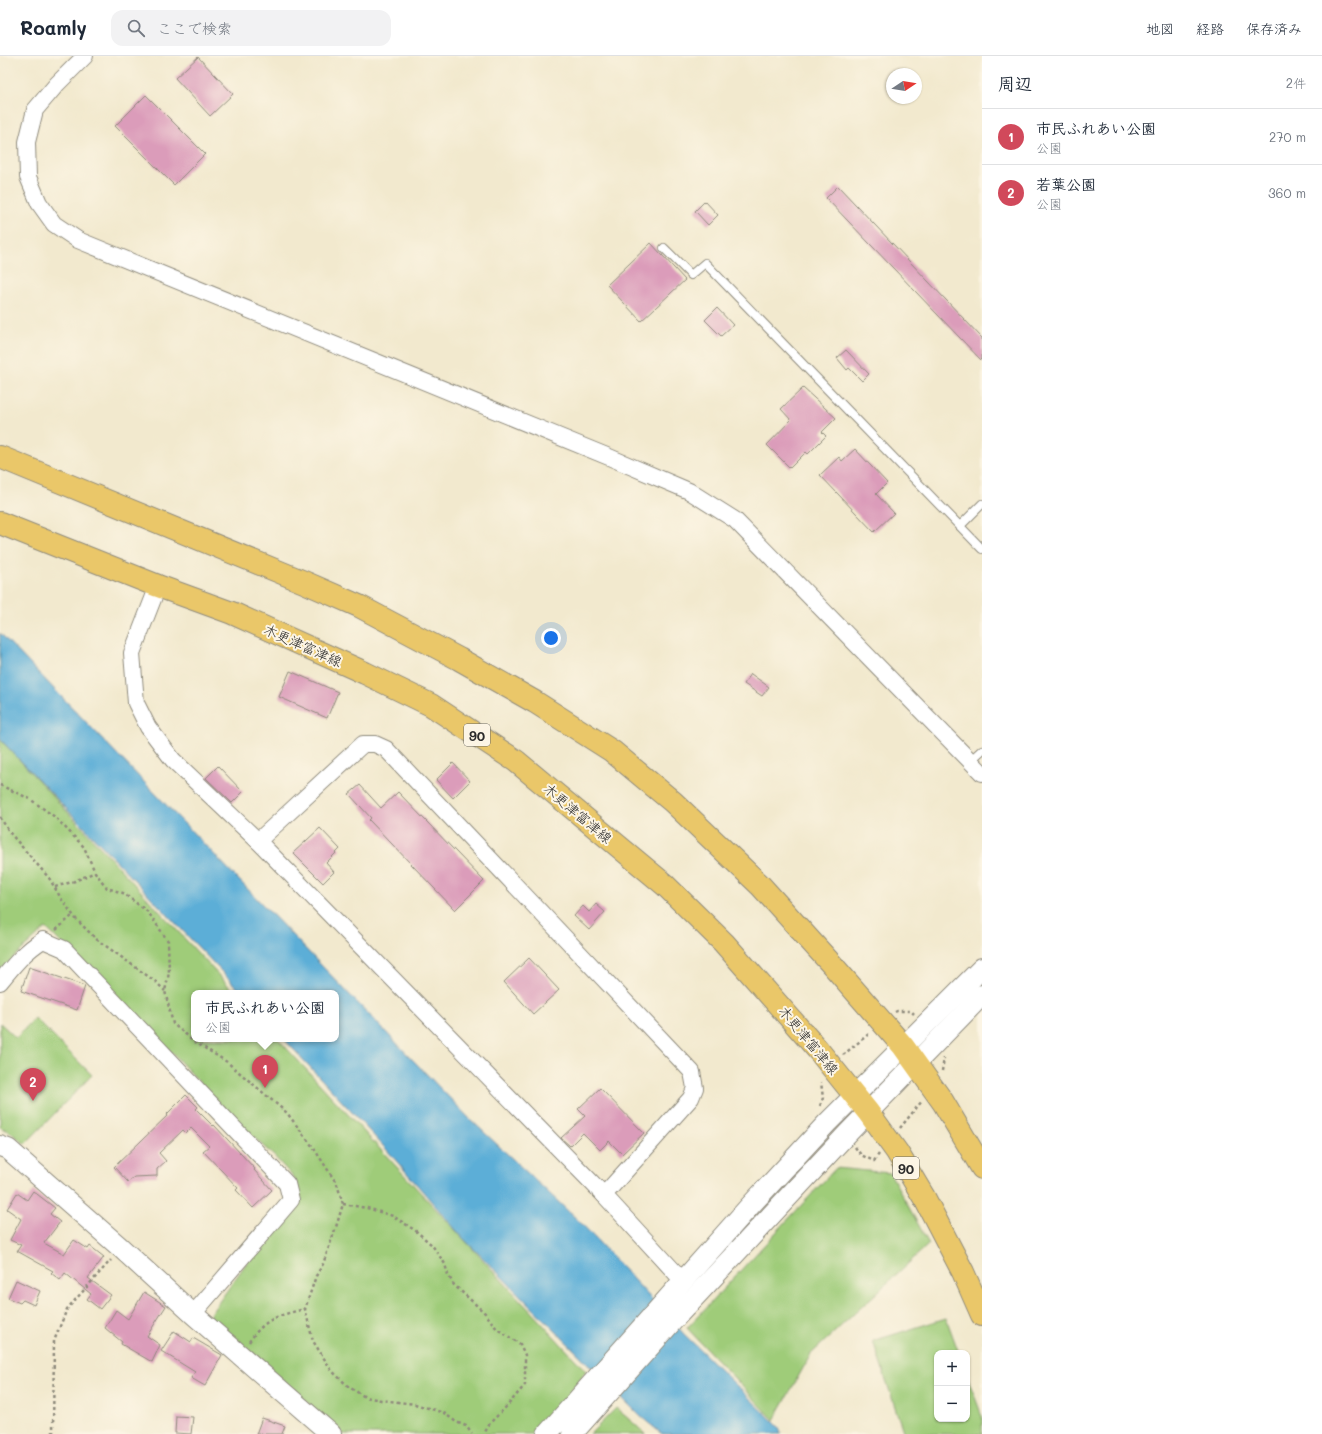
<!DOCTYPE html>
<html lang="ja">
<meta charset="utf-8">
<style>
:root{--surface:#fff;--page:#f2f2f3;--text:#1f2937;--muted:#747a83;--line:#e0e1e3;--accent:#d1495b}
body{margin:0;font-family:Mali,"Klee One",sans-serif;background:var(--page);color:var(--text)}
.controls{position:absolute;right:12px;bottom:12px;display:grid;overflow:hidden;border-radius:8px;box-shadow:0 1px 3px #0004}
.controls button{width:36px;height:36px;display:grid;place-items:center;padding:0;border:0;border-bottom:1px solid var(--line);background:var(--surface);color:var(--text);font:20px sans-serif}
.compass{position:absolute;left:886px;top:12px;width:36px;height:36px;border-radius:50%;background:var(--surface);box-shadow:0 1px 3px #0004;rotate:78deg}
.you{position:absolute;left:551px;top:582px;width:14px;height:14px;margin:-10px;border:3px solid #fff;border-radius:50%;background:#1a73e8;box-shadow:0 0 0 6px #1a73e833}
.badge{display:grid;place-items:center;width:26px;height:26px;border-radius:50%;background:var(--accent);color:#fff;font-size:13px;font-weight:700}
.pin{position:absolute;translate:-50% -33px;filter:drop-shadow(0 1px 2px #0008)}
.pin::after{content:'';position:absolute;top:21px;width:14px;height:12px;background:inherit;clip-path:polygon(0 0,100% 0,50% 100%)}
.popup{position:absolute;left:191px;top:934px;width:148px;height:52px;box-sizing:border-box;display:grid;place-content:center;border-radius:8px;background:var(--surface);filter:drop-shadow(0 1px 3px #0005);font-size:13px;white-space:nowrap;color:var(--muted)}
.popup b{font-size:15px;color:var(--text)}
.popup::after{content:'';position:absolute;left:50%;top:100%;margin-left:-8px;border:8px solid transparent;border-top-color:var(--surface)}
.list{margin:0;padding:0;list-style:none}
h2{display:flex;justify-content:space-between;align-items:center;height:52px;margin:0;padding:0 16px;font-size:17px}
h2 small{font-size:13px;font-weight:400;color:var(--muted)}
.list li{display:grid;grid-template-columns:26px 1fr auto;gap:12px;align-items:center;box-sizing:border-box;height:56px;padding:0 16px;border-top:1px solid var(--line)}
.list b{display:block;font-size:15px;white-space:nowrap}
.list p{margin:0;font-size:13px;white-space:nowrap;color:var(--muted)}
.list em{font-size:13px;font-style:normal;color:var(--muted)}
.icon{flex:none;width:22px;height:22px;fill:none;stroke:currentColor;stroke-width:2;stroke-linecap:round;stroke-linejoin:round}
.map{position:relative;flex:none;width:982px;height:1378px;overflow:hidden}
header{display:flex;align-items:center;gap:24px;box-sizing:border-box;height:56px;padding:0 20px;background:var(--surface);border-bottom:1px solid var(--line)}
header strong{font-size:19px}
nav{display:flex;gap:22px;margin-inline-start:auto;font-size:14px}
.search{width:280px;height:36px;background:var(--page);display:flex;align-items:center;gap:10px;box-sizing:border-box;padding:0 14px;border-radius:12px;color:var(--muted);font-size:15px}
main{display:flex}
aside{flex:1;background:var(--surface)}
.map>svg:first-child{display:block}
</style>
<header>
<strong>Roamly</strong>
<div class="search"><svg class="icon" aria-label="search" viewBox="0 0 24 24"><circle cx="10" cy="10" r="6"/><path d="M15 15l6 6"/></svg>ここで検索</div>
<nav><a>地図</a><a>経路</a><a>保存済み</a></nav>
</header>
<main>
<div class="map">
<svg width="982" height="1378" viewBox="0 0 982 1378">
<rect width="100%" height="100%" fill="#fcf5e5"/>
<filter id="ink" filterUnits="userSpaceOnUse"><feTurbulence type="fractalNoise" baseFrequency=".025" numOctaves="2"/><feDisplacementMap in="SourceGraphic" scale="8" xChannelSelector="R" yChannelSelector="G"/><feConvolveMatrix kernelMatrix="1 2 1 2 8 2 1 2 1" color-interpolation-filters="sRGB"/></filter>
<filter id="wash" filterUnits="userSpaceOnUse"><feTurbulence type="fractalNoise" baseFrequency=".012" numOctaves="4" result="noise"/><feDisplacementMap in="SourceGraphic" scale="16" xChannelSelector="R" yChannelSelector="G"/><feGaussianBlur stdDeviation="0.9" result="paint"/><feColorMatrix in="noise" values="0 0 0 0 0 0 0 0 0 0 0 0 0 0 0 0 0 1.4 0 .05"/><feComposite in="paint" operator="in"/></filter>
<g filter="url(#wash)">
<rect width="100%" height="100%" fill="#f2e9ce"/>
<!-- green -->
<g fill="#9fcc79" stroke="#657c52">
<polygon points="0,683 235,937 194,937 194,983 278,983 586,1315 539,1378 343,1378 209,1260 298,1134 295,1123 274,1100 237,1066 173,998 46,872 0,914"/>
<polygon points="35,962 92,1019 25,1088 9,1075 0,1071 0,967 16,982"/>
<polygon points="836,1112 890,1117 929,1188 811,1298 774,1364 687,1272"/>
<polygon points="946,1262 959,1297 937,1297 937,1363 967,1363 967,1320 982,1360 982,1378 904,1378 873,1285"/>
<polygon points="616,1352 646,1378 590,1378"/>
</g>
<!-- water -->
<polygon fill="#5caed7" stroke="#446c81" points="0,577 470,1063 582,1168 684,1278 779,1371 781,1378 662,1378 640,1360 463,1182 386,1093 284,983 336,983 336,937 242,937 0,683"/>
<g id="blocks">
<!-- building -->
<g fill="#db9cba">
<polygon points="198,1 233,38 210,60 175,22"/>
<polygon points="146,39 205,98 174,129 115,70"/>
<polygon points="838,130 982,282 982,305 826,142"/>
<polygon points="705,145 718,159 708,169 695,155"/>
<polygon points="651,187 685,224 641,265 607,229"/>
<polygon points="717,252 733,269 721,280 705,264"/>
<polygon points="846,294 869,318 862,325 849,312 847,314 837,302"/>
<polygon points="803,332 836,362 822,376 826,380 808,398 806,396 790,412 767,389 791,364 781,353"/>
<polygon points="855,393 887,427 876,438 894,457 874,476 820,419 839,401 842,405"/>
<polygon points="290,615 338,636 327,662 279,641"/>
<polygon points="751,618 769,631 762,640 744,628"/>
<polygon points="453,707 470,725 453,742 436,724"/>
<polygon points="218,710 243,736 232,747 206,722"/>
<polygon points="360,729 381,752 398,736 484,825 455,854 369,764 371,762 349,738"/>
<polygon points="320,772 340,793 326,807 334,816 323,827 293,797"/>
<polygon points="596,848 605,856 589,874 574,860 583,850 589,856"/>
<polygon points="529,902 559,934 533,958 504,926"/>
<polygon points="29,911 85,930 77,954 21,935"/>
<polygon points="600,1032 644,1077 622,1098 609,1085 600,1094 583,1077 570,1090 561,1082 585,1060 578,1053"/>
<polygon points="186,1039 198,1051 196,1053 213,1070 214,1069 255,1113 254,1114 272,1134 253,1152 236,1134 238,1132 203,1095 209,1090 191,1072 186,1077 183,1074 159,1097 166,1105 157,1113 157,1120 134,1121 128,1126 114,1111 168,1059 167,1058"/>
<polygon points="33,1135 55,1152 50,1158 60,1166 44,1187 64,1198 74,1184 88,1193 90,1190 104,1201 88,1222 111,1239 100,1253 87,1243 91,1238 65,1217 60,1224 51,1217 53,1215 17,1195 21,1189 10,1184 21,1163 7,1153 17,1137 27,1144"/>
<polygon points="16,1224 40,1235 34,1249 23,1244 20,1247 8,1242"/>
<polygon points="144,1236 166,1250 147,1280 160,1289 152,1306 121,1288 122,1286 105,1272 116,1254 128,1263"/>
<polygon points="174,1275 191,1286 193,1282 222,1299 205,1330 191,1322 195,1316 161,1295"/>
<polygon points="176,1360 193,1361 191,1378 175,1377"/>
<polygon points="262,1362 285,1370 282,1378 256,1378"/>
</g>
</g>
</g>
<g filter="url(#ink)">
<use href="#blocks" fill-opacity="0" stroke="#8e8a7c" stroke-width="1"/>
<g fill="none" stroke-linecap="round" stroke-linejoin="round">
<defs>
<g id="service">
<polyline points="664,192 691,219 705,207 982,493"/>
<polyline points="960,470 982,448"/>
<polyline points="970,705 982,694"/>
</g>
<g id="minor">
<polyline points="85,0 57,28 35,54 27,86 28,121 39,147 54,168 78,184 609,401 689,435 735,464 982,717"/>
<polyline points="158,530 132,597 136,647 148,671 173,704 258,785 604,1139 683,1225"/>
<polyline points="258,785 363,688 375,688 386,693 692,1016 695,1032 691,1042 604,1139"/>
<path d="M 0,926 C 13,910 25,895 43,884 L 64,893 L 287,1128 L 291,1144 L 193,1258"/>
</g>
<g id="tertiary">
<polyline points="0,1090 8,1093 121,1192 193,1258 331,1378"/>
<polyline points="547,1378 748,1152 827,1067 982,912"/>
<polyline points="572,1378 679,1258 847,1078 982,939"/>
</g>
<g id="primary">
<polyline points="0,401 304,526 359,550 459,603 535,646 612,695 673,746 760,829 835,912 903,990 943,1046 982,1112"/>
<polyline points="0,467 158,530 232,557 365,617 431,649 516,705 665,829 724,887 818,994 868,1056 897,1096 925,1143 963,1216 982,1259"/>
</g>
</defs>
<!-- service casing -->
<use href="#service" stroke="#8e8a7c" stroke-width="10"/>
<!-- minor casing -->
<use href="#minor" stroke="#8e8a7c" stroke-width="18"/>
<!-- tertiary casing -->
<use href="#tertiary" stroke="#8e8a7c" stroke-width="22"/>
<!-- primary casing -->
<use href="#primary" stroke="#8e8a7c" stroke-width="24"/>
<!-- path -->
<g stroke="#8e8a7c" stroke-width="2.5" stroke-dasharray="3 3" stroke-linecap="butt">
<polyline points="0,729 30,743 55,761 84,791 95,816 107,832 123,837 148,856 168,885 169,917 165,935 173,968 195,986 227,1006 287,1057 313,1091 337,1128 343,1148 337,1168 323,1208 316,1220 305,1253 313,1285 332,1315 349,1331 365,1341 381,1344 415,1348 444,1357 456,1366 466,1370 472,1378"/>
<polyline points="0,761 10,777 49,822 62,844 76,863 96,883 156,926 165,935"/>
<polyline points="55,831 75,825 95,816"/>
<polyline points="56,874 73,859"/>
<polyline points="895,956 897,955 911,955 914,958"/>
<polyline points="843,999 870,977"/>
<polyline points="942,1015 944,1002"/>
<polyline points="820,1050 823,1042 821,1026"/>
<polyline points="900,1072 922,1045"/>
<polyline points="855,1091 861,1099 874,1105 879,1098"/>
<polyline points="343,1148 367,1152 393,1160 416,1175 432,1189 445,1208 448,1219 454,1229 485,1257 497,1273 520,1288 525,1299 525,1329 507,1350 490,1367 484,1378"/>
<path d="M 249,1286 C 265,1262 279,1259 305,1253"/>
<polyline points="53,1378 54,1285 67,1253 111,1204"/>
</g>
<!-- service -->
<use href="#service" stroke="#fff" stroke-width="8"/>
<!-- minor -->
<use href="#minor" stroke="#fff" stroke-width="16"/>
<!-- tertiary -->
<use href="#tertiary" stroke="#fff" stroke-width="20"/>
<!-- primary -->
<use href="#primary" stroke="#eac769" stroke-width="22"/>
</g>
</g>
<g text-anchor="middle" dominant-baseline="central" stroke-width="4" stroke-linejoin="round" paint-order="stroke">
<!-- shield labels -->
<g fill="#fcf5e5" stroke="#6a6863" stroke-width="1">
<rect x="464" y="668" width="26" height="22" rx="3"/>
<rect x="893" y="1101" width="26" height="22" rx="3"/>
</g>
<g font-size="13" font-weight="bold" fill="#2b2b2b">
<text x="477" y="679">90</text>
<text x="906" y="1112">90</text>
</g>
<!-- street labels -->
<g font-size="14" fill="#2b2b2b" stroke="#fcf5e5">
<text transform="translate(303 589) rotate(24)">木更津富津線</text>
<text transform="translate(578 757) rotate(40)">木更津富津線</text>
<text transform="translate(809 984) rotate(50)">木更津富津線</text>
</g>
</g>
</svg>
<div class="controls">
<button>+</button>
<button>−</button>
</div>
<svg class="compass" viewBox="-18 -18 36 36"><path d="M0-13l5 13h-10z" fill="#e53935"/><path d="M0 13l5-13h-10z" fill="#747a83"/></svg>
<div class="you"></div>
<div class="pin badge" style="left:265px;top:1032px">1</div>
<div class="popup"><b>市民ふれあい公園</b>公園</div>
<div class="pin badge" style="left:33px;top:1045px">2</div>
</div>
<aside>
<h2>周辺<small>2件</small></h2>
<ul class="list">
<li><span class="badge">1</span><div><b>市民ふれあい公園</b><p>公園</p></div><em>270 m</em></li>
<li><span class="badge">2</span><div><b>若葉公園</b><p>公園</p></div><em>360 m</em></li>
</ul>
</aside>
</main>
